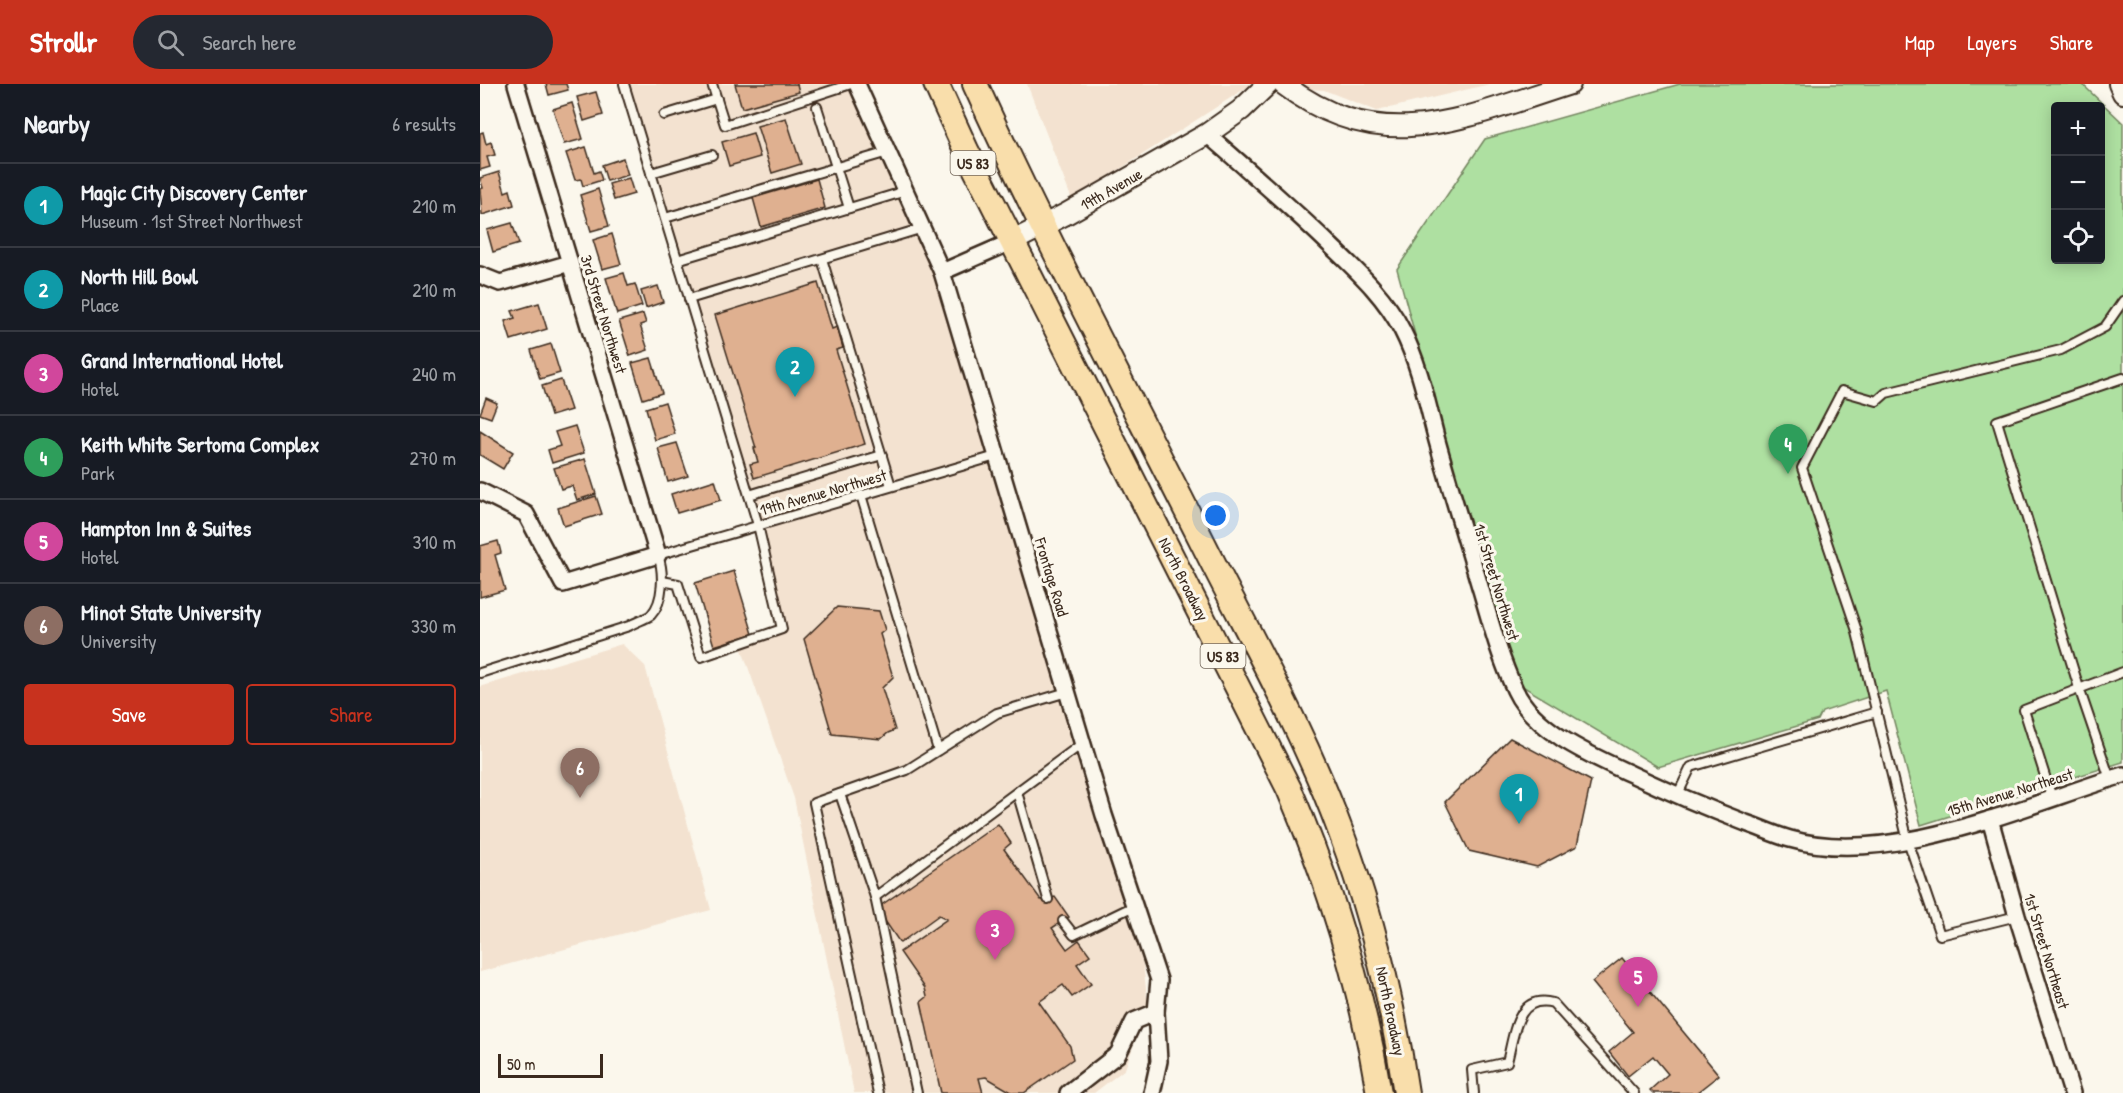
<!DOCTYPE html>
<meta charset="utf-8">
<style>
:root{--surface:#171b24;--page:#242831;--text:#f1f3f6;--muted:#9ea1a6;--line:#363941;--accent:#c8321e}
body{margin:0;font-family:"Patrick Hand",sans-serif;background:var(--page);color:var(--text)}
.controls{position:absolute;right:18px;top:18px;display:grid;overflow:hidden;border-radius:6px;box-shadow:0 3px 15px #0003}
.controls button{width:54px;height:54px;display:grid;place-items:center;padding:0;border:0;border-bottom:2px solid var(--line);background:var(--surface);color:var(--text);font:30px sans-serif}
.scale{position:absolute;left:18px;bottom:15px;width:105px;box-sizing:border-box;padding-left:6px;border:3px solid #3b2a1e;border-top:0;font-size:16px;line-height:21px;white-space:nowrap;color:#3b2a1e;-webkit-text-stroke:4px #fbf7ec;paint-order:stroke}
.you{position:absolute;left:736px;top:432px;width:21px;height:21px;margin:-15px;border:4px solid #fff;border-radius:50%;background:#1a73e8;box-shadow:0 0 0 9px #1a73e833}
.badge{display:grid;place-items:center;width:39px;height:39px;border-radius:50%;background:var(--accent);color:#fff;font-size:20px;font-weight:700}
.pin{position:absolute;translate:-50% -50px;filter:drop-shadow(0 2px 3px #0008)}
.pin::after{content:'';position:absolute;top:32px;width:21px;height:18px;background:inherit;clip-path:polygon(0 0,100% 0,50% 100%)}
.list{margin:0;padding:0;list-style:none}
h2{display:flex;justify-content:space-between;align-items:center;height:78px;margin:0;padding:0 24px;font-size:26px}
h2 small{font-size:20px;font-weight:400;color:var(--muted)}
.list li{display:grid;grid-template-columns:39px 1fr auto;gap:18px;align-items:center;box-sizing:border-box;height:84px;padding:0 24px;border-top:2px solid var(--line)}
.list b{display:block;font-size:22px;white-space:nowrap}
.list p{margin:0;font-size:20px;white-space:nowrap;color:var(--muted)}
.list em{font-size:20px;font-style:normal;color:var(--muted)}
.actions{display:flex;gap:12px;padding:18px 24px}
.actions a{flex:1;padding:14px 0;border:2px solid var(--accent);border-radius:6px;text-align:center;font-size:21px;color:var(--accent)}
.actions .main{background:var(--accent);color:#fff}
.icon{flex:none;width:33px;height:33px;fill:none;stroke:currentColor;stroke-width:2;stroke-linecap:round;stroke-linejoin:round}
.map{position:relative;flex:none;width:1643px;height:1009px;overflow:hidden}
header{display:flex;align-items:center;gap:36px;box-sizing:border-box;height:84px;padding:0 30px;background:var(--accent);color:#fff}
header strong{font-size:28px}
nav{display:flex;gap:33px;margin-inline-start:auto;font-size:21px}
.search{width:420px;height:54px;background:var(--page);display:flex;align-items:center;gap:15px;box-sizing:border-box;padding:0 21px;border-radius:33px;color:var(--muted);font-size:22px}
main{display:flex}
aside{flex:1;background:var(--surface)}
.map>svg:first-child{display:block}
</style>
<header>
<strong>Strollr</strong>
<div class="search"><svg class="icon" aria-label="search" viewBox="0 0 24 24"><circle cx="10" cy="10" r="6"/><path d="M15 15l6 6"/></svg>Search here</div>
<nav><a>Map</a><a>Layers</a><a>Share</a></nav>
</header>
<main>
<aside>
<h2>Nearby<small>6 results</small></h2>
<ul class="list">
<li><span class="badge" style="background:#0f9aa8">1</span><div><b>Magic City Discovery Center</b><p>Museum · 1st Street Northwest</p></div><em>210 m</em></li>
<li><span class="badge" style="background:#0f9aa8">2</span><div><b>North Hill Bowl</b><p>Place</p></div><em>210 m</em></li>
<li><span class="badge" style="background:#d1479c">3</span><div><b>Grand International Hotel</b><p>Hotel</p></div><em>240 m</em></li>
<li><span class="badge" style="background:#2e9e5b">4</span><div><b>Keith White Sertoma Complex</b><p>Park</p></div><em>270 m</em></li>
<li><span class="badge" style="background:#d1479c">5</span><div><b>Hampton Inn &amp; Suites</b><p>Hotel</p></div><em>310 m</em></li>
<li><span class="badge" style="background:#8d6e63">6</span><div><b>Minot State University</b><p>University</p></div><em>330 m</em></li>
</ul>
<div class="actions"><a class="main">Save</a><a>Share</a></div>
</aside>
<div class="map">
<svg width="1643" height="1009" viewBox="0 0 1643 1009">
<rect width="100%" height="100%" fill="#fbf7ec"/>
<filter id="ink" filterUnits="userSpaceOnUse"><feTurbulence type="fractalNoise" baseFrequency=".0167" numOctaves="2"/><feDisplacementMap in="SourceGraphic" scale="12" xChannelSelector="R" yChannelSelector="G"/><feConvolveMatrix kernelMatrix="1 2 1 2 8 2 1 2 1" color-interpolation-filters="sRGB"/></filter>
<g filter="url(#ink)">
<!-- built -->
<g fill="#f3e2d0">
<polygon points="145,0 369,0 445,165 458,202 663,880 668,922 645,985 614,1009 374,1009 314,714 260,560 302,546 278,440"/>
<polygon points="547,0 1010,0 897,27 844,6 769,2 592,116"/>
<polygon points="142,560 165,582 231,826 0,888 0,603"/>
</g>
<!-- green -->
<path fill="#aee0a1" stroke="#748560" stroke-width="1.5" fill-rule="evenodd" d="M 1200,0 L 1602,0 L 1643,39 L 1643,678 L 1441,741 L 1406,607 L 1342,628 L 1338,636 L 1178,683 L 1029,594 L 917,185 L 1005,55 ZM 1576,22 L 1620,22 L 1620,176 L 1576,176 Z"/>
<!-- building -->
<g fill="#dfb090" stroke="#3b2a1e" stroke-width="1.5">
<polygon points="66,0 86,0 88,6 69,11"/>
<polygon points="255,0 317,0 319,8 262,24"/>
<polygon points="116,8 123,31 104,37 97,13"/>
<polygon points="92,19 103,55 84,60 73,25"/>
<polygon points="306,34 321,80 292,89 277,42"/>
<polygon points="3,48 6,60 11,58 15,71 7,73 10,83 0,86 0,49"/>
<polygon points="273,49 280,73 249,82 242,58"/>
<polygon points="106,63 114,89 119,87 122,96 103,102 101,95 95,96 86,69"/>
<polygon points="143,74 148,91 127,97 122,81"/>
<polygon points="19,88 25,108 30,106 34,121 2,131 0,105 3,104 0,94"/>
<polygon points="149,94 154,110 134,116 129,100"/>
<polygon points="337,95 345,124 281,143 273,114"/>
<polygon points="118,105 129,142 111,147 100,111"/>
<polygon points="32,139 39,160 13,168 7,146"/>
<polygon points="132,150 141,180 122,185 113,156"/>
<polygon points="144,189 148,202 155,200 162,222 137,230 126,194"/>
<polygon points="338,199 352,245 357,243 363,264 356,266 385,360 274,394 270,380 278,378 274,364 276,364 235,231"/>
<polygon points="178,202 183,218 166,224 161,207"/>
<polygon points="59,219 67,245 31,256 25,237 35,234 32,227"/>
<polygon points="163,230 166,239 160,241 168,266 150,272 139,237"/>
<polygon points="71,260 80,289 60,295 51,266"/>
<polygon points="171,274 182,309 163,315 152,279"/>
<polygon points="81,296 91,326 71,332 62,302"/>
<polygon points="6,314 17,319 11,334 0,330"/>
<polygon points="185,318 195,350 175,356 166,324"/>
<polygon points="95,342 104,369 72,379 68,366 80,362 75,348"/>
<polygon points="0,347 33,368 23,385 0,371"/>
<polygon points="197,359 208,392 188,398 178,364"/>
<polygon points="105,375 116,410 97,416 92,402 81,405 74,384"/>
<polygon points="235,396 241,416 197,429 191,410"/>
<polygon points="116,412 122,430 84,442 78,424"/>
<polygon points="18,457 21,469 15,471 25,506 0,513 0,462"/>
<polygon points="254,487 273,550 234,562 215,499"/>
<polygon points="357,523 399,527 405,546 400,550 413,593 402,604 415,646 408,649 401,655 352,650 324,555"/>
<polygon points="1030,654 1111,697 1097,762 1057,783 989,767 965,718"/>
<polygon points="518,740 531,759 524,765 561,816 575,813 589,833 572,844 587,865 599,856 610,871 597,880 611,900 592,913 583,901 559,918 590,962 593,975 544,1009 533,1009 506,993 499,994 503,1009 461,1009 441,918 447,913 445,904 420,868 467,835 459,831 420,859 403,834 400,822"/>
<polygon points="1142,874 1239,991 1216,1009 1173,1009 1170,1006 1188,990 1173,972 1148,992 1129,968 1153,948 1112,898"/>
</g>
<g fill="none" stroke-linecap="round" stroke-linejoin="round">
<defs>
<g id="service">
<polyline points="144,0 278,441 302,545 221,573 198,500 182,497"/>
<polyline points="232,0 245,41 371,0"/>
<polyline points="337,23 369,124"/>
<polyline points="184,31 237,15"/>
<polyline points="171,89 232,71"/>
<polyline points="185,134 408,68"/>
<polyline points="342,175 411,402"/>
<polyline points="197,176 426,107"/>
<polyline points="209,215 443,144"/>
<polyline points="269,411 402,371"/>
<polyline points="381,411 458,666"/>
<path d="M 0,589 L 149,542 C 155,538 166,535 171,531 C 184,517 184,488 178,471 L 516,372"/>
<polyline points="1630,695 1599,604 1517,337 1643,294"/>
<polyline points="537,708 568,815"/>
<polyline points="360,710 395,813 437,1009"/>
<polyline points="1197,712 1211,683 1397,628"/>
<polyline points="1572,714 1544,626 1643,588"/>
<polyline points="395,813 603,659"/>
<polyline points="1537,832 1460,851 1428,757 1376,544 1322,384 1362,307 1397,317 1406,309 1581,266 1625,243 1643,217"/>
<polyline points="583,837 594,851 654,822"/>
<polyline points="398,1009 334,719 427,686 517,629 587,608"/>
<path d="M 994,1009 L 992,986 L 1027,978 C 1034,952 1036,909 1073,919 L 1154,1009"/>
</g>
<g id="minor">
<polyline points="377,0 462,188 624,731 679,896 676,928 679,977 672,1009"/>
<path d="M 727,50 C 768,86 810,122 850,161 C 877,187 905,212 922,246 C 939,279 947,318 956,353 C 970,404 986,455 1001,506 C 1011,540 1020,574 1035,606 C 1054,647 1112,672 1151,690 C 1189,708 1227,724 1266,739 C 1281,744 1295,751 1310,755 C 1410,784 1547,720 1643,691"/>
<polyline points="462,188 533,157"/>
<polyline points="0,191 20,199 90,179"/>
<polyline points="0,407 46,430 83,500 178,471 36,0"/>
<polyline points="1510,735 1537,832 1592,1009"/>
<polyline points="588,1009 638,970 654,937 676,928"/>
</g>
<g id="tertiary">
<path d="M 803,0 C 902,76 985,33 1090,0"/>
<polyline points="1639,0 1643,9"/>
<polyline points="533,157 586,130 727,50 761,26 788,0"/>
</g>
<g id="primary">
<path d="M 456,0 L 486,66 L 809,705 C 851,803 882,904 899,1009"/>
<path d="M 495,0 C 566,156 647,308 724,461 C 771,555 824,648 860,746 C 892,831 913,920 926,1009"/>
</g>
</defs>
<!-- service casing -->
<use href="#service" stroke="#3b2a1e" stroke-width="12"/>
<!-- minor casing -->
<use href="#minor" stroke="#3b2a1e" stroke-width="20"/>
<!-- tertiary casing -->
<use href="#tertiary" stroke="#3b2a1e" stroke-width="24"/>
<!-- primary casing -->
<use href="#primary" stroke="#3b2a1e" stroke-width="28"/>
<!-- service -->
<use href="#service" stroke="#fbf7ec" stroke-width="8"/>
<!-- minor -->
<use href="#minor" stroke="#fbf7ec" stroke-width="15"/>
<!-- tertiary -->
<use href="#tertiary" stroke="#fbf7ec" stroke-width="20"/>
<!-- primary -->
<use href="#primary" stroke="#f9deab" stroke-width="24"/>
</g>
</g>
<g text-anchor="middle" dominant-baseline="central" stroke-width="6" stroke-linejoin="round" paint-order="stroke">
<!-- shield labels -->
<g fill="#fbf7ec" stroke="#75685c" stroke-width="1.5">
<rect x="470.5" y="67" width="45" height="24" rx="4.5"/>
<rect x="720.5" y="560" width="45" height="24" rx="4.5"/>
</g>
<g font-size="15" font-weight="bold" fill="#3b2a1e">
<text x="493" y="79">US 83</text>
<text x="743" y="572">US 83</text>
</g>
<!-- street labels -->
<g font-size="16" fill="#3b2a1e" stroke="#fbf7ec">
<text transform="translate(631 105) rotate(-30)">19th Avenue</text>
<text transform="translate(124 230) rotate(73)">3rd Street Northwest</text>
<text transform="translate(343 408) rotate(-16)">19th Avenue Northwest</text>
<text transform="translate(572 493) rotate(73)">Frontage Road</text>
<text transform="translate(704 495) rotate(63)">North Broadway</text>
<text transform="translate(1017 498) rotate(73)">1st Street Northwest</text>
<text transform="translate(1530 708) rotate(-17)">15th Avenue Northeast</text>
<text transform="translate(1567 867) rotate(73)">1st Street Northeast</text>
<text transform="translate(911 927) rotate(78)">North Broadway</text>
</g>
</g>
</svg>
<div class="controls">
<button>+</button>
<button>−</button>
<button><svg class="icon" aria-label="locate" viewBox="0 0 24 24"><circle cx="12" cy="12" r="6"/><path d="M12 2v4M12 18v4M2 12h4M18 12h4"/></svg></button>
</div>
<div class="scale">50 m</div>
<div class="you"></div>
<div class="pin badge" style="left:1039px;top:740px;background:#0f9aa8">1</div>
<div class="pin badge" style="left:315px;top:313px;background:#0f9aa8">2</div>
<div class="pin badge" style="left:515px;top:876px;background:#d1479c">3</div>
<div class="pin badge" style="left:1308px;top:390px;background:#2e9e5b">4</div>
<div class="pin badge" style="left:1158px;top:923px;background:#d1479c">5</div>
<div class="pin badge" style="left:100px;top:714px;background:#8d6e63">6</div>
</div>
</main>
